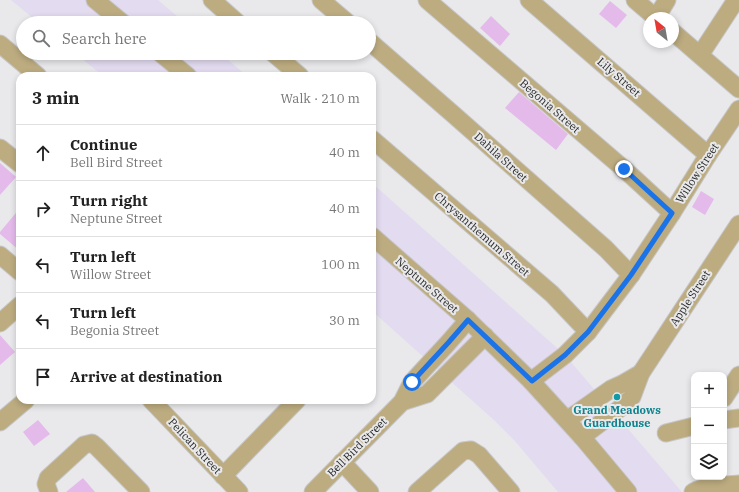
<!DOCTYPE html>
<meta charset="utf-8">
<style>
:root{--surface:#fff;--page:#f6f6f6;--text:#222;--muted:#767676;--line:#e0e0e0}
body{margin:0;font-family:"IBM Plex Serif",serif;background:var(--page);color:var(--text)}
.controls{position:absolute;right:12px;bottom:12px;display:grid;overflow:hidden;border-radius:8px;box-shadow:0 2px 6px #0003}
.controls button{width:36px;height:36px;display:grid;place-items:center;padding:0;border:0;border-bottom:1px solid var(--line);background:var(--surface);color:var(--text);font:20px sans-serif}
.compass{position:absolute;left:643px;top:12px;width:36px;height:36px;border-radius:50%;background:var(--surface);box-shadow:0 2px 6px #0003;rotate:329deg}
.stop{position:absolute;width:12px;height:12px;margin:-9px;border:3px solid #1a73e8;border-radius:50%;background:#fff}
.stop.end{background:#1a73e8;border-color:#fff;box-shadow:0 1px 4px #0008}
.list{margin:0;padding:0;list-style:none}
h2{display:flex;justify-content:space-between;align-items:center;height:52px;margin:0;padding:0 16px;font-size:17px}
h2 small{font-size:13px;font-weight:400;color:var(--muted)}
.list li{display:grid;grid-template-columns:26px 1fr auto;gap:12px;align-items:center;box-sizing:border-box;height:56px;padding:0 16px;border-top:1px solid var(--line)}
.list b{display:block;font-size:15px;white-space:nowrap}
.list p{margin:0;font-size:13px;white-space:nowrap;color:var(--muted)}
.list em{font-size:13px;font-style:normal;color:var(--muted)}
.icon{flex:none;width:22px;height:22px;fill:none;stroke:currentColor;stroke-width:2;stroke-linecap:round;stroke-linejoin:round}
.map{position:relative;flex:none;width:739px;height:492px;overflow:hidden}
.search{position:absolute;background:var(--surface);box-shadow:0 2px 6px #0003;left:16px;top:16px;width:360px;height:44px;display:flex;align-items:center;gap:10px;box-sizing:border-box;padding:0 14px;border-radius:22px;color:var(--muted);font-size:15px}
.panel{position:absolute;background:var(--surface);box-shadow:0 2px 6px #0003;left:16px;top:72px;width:360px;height:332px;border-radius:12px}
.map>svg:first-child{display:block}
</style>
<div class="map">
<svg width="739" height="492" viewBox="0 0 739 492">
<rect width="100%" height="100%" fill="#e9e9eb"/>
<!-- commercial -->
<g fill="#e3dbf0">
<polygon points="11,0 158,0 185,23 39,23"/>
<polygon points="75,53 220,53 247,76 103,76"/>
<polygon points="372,183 565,355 682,492 558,492 514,440 495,421 372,311"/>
</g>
<!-- building -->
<g fill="#e4baeb">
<polygon points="610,1 627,15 616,28 599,14"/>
<polygon points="491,16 510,34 500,46 480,28"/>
<polygon points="519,92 568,134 556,150 505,108"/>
<polygon points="0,163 16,177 0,195"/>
<polygon points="701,191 714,199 705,215 692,207"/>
<polygon points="20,208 20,251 0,234 0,232"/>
<polygon points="0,335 15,352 0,365"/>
<polygon points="38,420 50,434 34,446 23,432"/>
<polygon points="83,478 95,492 66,492"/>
</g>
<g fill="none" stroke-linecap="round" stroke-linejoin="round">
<defs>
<g id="minor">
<polyline points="95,0 123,23"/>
<polyline points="212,0 238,23"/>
<polyline points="321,0 348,23"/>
<polyline points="427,0 624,169 672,213"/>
<polyline points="529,0 708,155"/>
<polyline points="635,0 656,18 667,0"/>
<polyline points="673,32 739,89"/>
<polyline points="369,41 454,115 606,249 631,275"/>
<polyline points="0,44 38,76"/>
<polyline points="160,53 188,76"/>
<polyline points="273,53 300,76"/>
<polyline points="700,55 736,0"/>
<polyline points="372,139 552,294 588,332"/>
<polyline points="0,148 20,164"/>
<polyline points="372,236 468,320 531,381 582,437 628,492"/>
<polyline points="0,255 20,272"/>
<polyline points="0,323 20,305"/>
<polyline points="531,381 565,355 588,332 631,275 672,213 708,155 739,109"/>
<polyline points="724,398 739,375"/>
<polyline points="151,400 239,492"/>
<polyline points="402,402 427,394 485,336"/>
<polyline points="567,420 611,389 622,384 641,373"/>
<polyline points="724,420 739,418"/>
<polyline points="0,422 26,400"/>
<polyline points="666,433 694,426"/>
<polyline points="582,437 623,406 632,397 641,373 739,224"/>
<polyline points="342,462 370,492"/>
<polyline points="223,476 297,400"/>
<polyline points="49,492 46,484 48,478 84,445 92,443 97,447 141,492"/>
<polyline points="313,492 402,402 412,382 448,343 468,320"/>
<polyline points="417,492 463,451 471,450 479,455 511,492"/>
<path d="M 693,492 C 706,485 724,485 739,484"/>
</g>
</defs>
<!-- minor casing -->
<use href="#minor" stroke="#c6c6c8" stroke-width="19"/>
<!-- minor -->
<use href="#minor" stroke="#bdac80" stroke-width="17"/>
</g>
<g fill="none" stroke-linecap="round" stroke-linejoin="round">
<!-- route -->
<polyline stroke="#1a73e8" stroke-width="5" points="412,382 448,343 468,320 532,381 565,355 588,332 631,275 672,213 624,169"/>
</g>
<!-- markers -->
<circle fill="#0f9aa8" stroke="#e9e9eb" stroke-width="1.5" cx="617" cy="397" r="4"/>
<g text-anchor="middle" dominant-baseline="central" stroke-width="4" stroke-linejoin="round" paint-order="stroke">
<!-- street labels -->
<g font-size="11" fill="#272828" stroke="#e9e9eb">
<text transform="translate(619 77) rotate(41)">Lily Street</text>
<text transform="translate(550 106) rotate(41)">Begonia Street</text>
<text transform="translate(501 157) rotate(42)">Dahila Street</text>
<text transform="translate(697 173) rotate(-57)">Willow Street</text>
<text transform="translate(482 234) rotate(41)">Chrysanthemum Street</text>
<text transform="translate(427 285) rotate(41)">Neptune Street</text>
<text transform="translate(690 298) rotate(-57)">Apple Street</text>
<text transform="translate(195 446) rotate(47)">Pelican Street</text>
<text transform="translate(357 447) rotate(-45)">Bell Bird Street</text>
</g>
<!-- culture labels -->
<g font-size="11" font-weight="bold" fill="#0d838f" stroke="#e9e9eb">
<text x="617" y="410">Grand Meadows<tspan x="617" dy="13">Guardhouse</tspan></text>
</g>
</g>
</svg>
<div class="controls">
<button>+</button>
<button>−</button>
<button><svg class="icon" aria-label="layers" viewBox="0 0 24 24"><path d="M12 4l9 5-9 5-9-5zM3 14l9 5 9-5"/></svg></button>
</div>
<svg class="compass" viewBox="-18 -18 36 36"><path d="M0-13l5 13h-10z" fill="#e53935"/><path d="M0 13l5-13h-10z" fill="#767676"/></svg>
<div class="stop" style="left:412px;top:382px"></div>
<div class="stop end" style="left:624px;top:169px"></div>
<div class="search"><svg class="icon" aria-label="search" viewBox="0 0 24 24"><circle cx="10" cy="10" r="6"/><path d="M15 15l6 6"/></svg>Search here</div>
<section class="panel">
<h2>3 min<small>Walk · 210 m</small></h2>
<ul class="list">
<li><svg class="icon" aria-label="ahead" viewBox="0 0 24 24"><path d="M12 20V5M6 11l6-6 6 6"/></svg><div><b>Continue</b><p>Bell Bird Street</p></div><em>40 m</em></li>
<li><svg class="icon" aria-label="right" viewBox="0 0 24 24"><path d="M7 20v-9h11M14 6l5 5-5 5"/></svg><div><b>Turn right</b><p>Neptune Street</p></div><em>40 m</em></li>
<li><svg class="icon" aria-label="left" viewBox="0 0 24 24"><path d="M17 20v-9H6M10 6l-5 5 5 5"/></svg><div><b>Turn left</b><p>Willow Street</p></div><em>100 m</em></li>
<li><svg class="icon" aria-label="left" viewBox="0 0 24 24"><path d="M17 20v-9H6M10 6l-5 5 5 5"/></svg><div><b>Turn left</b><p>Begonia Street</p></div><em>30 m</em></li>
<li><svg class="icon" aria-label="arrive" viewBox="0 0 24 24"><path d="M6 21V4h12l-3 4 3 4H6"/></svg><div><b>Arrive at destination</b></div></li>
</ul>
</section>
</div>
